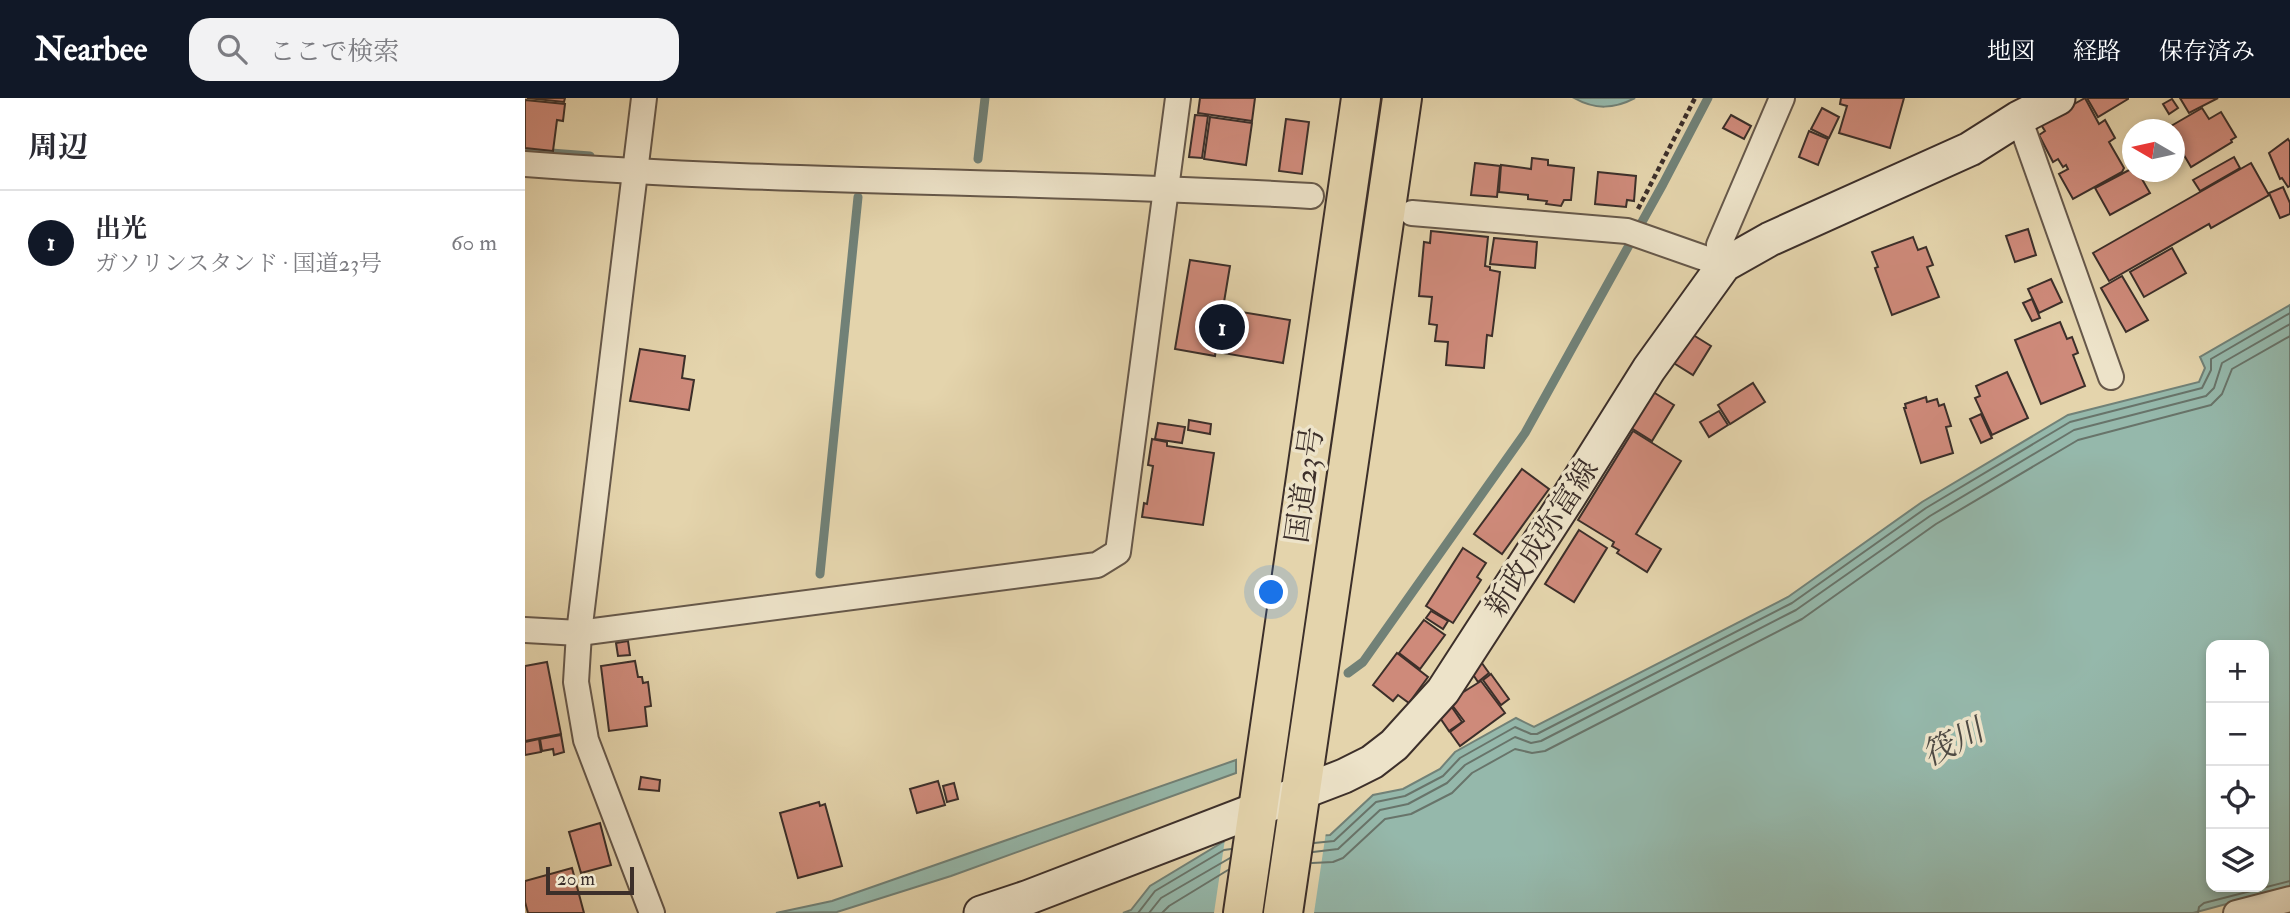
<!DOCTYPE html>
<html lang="ja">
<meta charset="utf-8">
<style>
:root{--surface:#fff;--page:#f2f2f3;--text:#2b2b33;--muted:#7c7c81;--line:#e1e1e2;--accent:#111827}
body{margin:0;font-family:"IM FELL Double Pica","Noto Serif JP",serif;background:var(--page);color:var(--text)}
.controls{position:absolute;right:21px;bottom:21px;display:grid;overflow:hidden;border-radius:14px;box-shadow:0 4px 10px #0003}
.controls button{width:63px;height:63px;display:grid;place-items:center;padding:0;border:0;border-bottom:2px solid var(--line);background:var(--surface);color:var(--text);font:35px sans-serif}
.compass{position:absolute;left:1597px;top:21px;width:63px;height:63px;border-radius:50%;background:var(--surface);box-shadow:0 4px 10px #0003;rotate:279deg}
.scale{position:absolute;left:21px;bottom:18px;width:88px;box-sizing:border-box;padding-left:7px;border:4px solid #3c2f2a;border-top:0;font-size:19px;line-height:24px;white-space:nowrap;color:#3c2f2a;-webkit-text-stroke:5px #ede3c9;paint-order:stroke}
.you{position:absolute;left:747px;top:495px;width:24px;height:24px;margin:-18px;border:5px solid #fff;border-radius:50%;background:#1a73e8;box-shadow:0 0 0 10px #1a73e833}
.badge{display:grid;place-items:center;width:46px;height:46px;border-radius:50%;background:var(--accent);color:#fff;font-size:23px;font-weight:700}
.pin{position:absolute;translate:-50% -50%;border:4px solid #fff;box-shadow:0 2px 7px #0006}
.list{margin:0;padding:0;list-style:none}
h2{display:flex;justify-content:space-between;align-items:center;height:91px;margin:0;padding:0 28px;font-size:30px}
h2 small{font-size:23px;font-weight:400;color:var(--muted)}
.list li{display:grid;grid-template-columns:46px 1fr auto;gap:21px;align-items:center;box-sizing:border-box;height:105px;padding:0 28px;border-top:2px solid var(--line)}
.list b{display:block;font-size:26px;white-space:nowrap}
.list p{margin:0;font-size:23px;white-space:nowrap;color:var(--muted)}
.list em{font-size:23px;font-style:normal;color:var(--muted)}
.icon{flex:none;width:38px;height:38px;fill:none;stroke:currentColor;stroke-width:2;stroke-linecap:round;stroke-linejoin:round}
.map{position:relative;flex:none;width:1765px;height:815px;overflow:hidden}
header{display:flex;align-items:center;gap:42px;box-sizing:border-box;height:98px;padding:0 35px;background:var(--accent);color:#fff}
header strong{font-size:33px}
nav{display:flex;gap:38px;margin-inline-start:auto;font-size:24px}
.search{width:490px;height:63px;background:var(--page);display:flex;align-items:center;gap:18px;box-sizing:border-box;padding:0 24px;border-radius:21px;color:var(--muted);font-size:26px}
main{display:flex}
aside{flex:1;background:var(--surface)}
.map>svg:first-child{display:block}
</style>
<header>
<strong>Nearbee</strong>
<div class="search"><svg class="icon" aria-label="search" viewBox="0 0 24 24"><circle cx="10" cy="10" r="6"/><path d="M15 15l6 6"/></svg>ここで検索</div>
<nav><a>地図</a><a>経路</a><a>保存済み</a></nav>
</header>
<main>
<aside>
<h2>周辺<small></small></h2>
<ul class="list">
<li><span class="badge">1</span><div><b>出光</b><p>ガソリンスタンド · 国道23号</p></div><em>60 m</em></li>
</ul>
</aside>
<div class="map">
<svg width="1765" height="815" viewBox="0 0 1765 815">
<rect width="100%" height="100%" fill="#e4d4ac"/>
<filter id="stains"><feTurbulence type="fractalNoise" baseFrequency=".00286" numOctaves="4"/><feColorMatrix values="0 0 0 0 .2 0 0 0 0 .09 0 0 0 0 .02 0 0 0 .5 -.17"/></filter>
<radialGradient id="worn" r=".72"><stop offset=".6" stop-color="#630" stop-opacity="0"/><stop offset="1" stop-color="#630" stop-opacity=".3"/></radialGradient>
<!-- water -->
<g fill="#95b8ab" stroke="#718177" stroke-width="2" fill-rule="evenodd">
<path d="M 1049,0 L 1110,0 C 1089,11 1070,12 1049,0 Z"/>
<path d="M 1765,207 L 1765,789 L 1668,815 L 598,815 L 606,812 L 625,788 L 698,744 L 805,737 L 848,697 L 878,691 L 915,671 L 930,654 L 991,620 L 1009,629 L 1263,499 L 1397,404 L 1543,317 L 1674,284 L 1680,270 L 1675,259 ZM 1686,547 L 1739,547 L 1739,789 L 1686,789 Z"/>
<polygon points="711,662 711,675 426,778 312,814 251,815 307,803"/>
</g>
<!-- pier -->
<polygon fill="#e4d4ac" points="801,734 789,815 689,815 700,741"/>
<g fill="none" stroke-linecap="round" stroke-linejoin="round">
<!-- shore -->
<g stroke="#68746a" stroke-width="2">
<polyline points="789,745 809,743 851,704 880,698 918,678 935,660 990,629 1006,636 1012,636 1267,505 1401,410 1545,324 1677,290 1686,272 1686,261 1765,215"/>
<polyline points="788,754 813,751 855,712 883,706 922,685 940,667 990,639 1006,645 1016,643 1271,512 1405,418 1549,332 1681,298 1689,290 1697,265 1765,226"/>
<polyline points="787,765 808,764 818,760 860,721 886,716 927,695 947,675 990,651 1007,655 1020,653 1277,521 1411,426 1553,342 1686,307 1697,296 1707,271 1765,238"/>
<polyline points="613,815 630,793 699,752 706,751"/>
<polyline points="624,815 636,800 705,760"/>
<polyline points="637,815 644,808 703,772"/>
<polyline points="1673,815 1674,809 1679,805 1765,783"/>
</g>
<!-- stream -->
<g stroke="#718177" stroke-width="9">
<polyline points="0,53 65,58"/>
<polyline points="453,61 460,0"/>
<polyline points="295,476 333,99"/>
<polyline points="823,575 838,564 1000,335 1138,86 1183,0"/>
</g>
</g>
<!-- building -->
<g fill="#ce8a7a" stroke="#3c2f2a" stroke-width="2">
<polygon points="2,0 40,0 39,4"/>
<polygon points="675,0 730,0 727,23 673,15"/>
<polygon points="1316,0 1379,0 1365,50 1314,35 1322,8 1315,6"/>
<polygon points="1560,0 1574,26 1580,22 1590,40 1584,44 1599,70 1597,74 1548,101 1534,76 1543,71 1541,67 1538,69 1533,61 1528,64 1514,37 1520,33 1515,25"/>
<polygon points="1562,0 1603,0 1603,1 1573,19"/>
<polygon points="1655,0 1693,0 1664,15"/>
<polygon points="1647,1 1653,10 1644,16 1638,6"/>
<polygon points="0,2 40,6 38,23 32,22 28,53 0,50"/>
<polygon points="1297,10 1314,19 1304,40 1286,31"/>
<polygon points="1677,10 1684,21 1696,14 1711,39 1706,42 1707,44 1666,69 1653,47 1657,46 1646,28"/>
<polygon points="670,17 683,18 677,60 664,59"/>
<polygon points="1206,17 1226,28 1219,41 1198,30"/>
<polygon points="685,19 727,25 721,67 679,61"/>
<polygon points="761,21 784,24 777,76 754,73"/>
<polygon points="1284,33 1303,41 1293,67 1274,59"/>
<polygon points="1763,41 1765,44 1765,88 1763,89 1757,80 1755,81 1744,55"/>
<polygon points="1709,59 1715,70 1675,93 1668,82"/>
<polygon points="1007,60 1023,62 1023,67 1049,70 1046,102 1039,102 1036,108 1021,106 1022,103 1003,101 1003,97 974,94 976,67 1006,71"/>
<polygon points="950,65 975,68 972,99 946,97"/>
<polygon points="1726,65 1744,97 1686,130 1684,126 1584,183 1568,155"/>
<polygon points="1608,70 1608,74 1613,74 1625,95 1585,117 1570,90"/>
<polygon points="1073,74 1111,78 1109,103 1102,102 1101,109 1070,106"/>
<polygon points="1758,89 1765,105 1765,116 1755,120 1744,95"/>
<polygon points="1503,131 1511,157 1490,164 1481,138"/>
<polygon points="906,133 963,139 960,168 965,169 965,172 975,174 967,238 962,237 959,270 921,267 923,244 910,243 912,227 904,226 907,199 894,198 899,144 905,145"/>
<polygon points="1388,139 1393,152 1401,149 1408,167 1402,169 1414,199 1367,217 1350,170 1353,169 1347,154"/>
<polygon points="969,140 1012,144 1010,170 965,166"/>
<polygon points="1647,150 1661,175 1619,199 1605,174"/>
<polygon points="665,162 705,168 690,258 650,251"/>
<polygon points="1597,178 1623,222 1601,234 1576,190"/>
<polygon points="1526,181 1537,204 1514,215 1503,191"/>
<polygon points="1507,201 1515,220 1507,223 1498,205"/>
<polygon points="698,211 765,222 758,265 692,254"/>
<polygon points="1535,224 1542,241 1547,239 1553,255 1548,257 1560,288 1516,306 1490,242"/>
<polygon points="1165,235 1186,248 1168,277 1147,264"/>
<polygon points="115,251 160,258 157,280 169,282 164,312 105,303"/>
<polygon points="1482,274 1503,320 1467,337 1450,300 1455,298 1451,288"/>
<polygon points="1228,285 1240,304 1205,326 1193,307"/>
<polygon points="1125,292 1149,307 1127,343 1103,328"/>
<polygon points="1401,299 1402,304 1412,301 1414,308 1419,306 1426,328 1421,329 1428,355 1396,365 1379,310 1381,310 1380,306"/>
<polygon points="1194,313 1203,327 1184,339 1175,324"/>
<polygon points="1456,316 1467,340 1456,345 1445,321"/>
<polygon points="664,322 686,326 685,336 663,332"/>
<polygon points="633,325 660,329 657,345 630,341"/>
<polygon points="1108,333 1156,363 1111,436 1136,451 1122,474 1092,455 1094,452 1087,448 1089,444 1053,422"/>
<polygon points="627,341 642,344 642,348 689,355 678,427 617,419 619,405 622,406 628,368 623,367"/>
<polygon points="997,371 1024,391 977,456 949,436"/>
<polygon points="1054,432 1082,450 1049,504 1020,486"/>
<polygon points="938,450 961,465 952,479 956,482 928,525 901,508"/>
<polygon points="906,513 923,523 918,531 901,520"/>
<polygon points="899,522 920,537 895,571 874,555"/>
<polygon points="103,543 105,557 93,558 91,545"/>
<polygon points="872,555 903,579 884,605 873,597 868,603 848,587"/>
<polygon points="954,561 964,575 953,584 943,569"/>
<polygon points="110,563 113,579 117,579 118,585 123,584 126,608 120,609 122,628 84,633 76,568"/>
<polygon points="22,564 36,636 0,643 0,568"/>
<polygon points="966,576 984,601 976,607 958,582"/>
<polygon points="956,583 980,615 935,648 925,634 939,623 924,603"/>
<polygon points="924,605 937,624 924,633 911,614"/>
<polygon points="36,637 39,654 29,657 28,651 17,653 15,641"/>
<polygon points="14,641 16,654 0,657 0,644"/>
<polygon points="116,679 135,682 134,693 114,691"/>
<polygon points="413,683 420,707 392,715 385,691"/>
<polygon points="429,685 433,701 422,704 418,688"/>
<polygon points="294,704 295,708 300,706 317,768 273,780 255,715"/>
<polygon points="75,725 86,767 56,775 44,734"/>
<polygon points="47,770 59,815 3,815 0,804 0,783"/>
</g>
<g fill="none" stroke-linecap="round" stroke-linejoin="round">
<defs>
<g id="minor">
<polyline points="119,0 54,535 51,584 61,642 127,815"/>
<polyline points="1494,20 1586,279"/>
<path d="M 0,66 C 261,86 524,82 786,98"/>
<polyline points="887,115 1102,133 1199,167"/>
<polyline points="1199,167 1194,147 1257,0"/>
<polyline points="0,532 54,535 572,467 593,454 653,0"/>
<polyline points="1711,815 1765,801"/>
</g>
<polyline id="secondary" points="456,815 504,799 819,678 847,664 869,647 918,593 1043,400 1124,271 1199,167 1245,141 1445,51 1494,20 1533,0"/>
<g id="trunk">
<polyline points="718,815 836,0"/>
<polyline points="758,815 877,0"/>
</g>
</defs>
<!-- minor casing -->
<use href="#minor" stroke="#66584a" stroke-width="28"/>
<!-- secondary casing -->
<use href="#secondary" stroke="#3c2f2a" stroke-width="37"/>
<!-- trunk casing -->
<use href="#trunk" stroke="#3c2f2a" stroke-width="42"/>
<!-- path -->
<polyline stroke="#3c2f2a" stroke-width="4.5" stroke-dasharray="5 3.5" stroke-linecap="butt" points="1113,111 1170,0"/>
<!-- minor -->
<use href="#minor" stroke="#ede3c9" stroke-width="24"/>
<!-- secondary -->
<use href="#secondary" stroke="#ede3c9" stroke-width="33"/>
<!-- trunk -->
<use href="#trunk" stroke="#e4d4ac" stroke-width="38"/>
</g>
<g text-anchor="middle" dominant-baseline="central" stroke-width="7" stroke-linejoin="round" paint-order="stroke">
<!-- street labels -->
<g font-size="30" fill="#3c2f2a" stroke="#ede3c9">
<text transform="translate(780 387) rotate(-82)">国道23号</text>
<text transform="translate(1017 440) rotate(-57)">新政成弥富線</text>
</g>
<!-- water labels -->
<g font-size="32" font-style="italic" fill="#4e4a44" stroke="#ede3c9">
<text transform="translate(1428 645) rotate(-27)">筏川</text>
</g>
</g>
<rect width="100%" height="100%" filter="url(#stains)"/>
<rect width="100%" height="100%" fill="url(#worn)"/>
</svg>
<div class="controls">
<button>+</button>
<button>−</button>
<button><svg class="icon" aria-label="locate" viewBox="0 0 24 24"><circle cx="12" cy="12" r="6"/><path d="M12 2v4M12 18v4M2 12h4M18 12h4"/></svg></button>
<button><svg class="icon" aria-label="layers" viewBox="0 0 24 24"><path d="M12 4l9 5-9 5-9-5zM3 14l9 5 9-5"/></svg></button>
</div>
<svg class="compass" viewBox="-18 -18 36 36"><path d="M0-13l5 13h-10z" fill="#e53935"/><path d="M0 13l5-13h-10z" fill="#7c7c81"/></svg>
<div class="scale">20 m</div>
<div class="you"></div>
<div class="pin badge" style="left:697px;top:229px">1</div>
</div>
</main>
